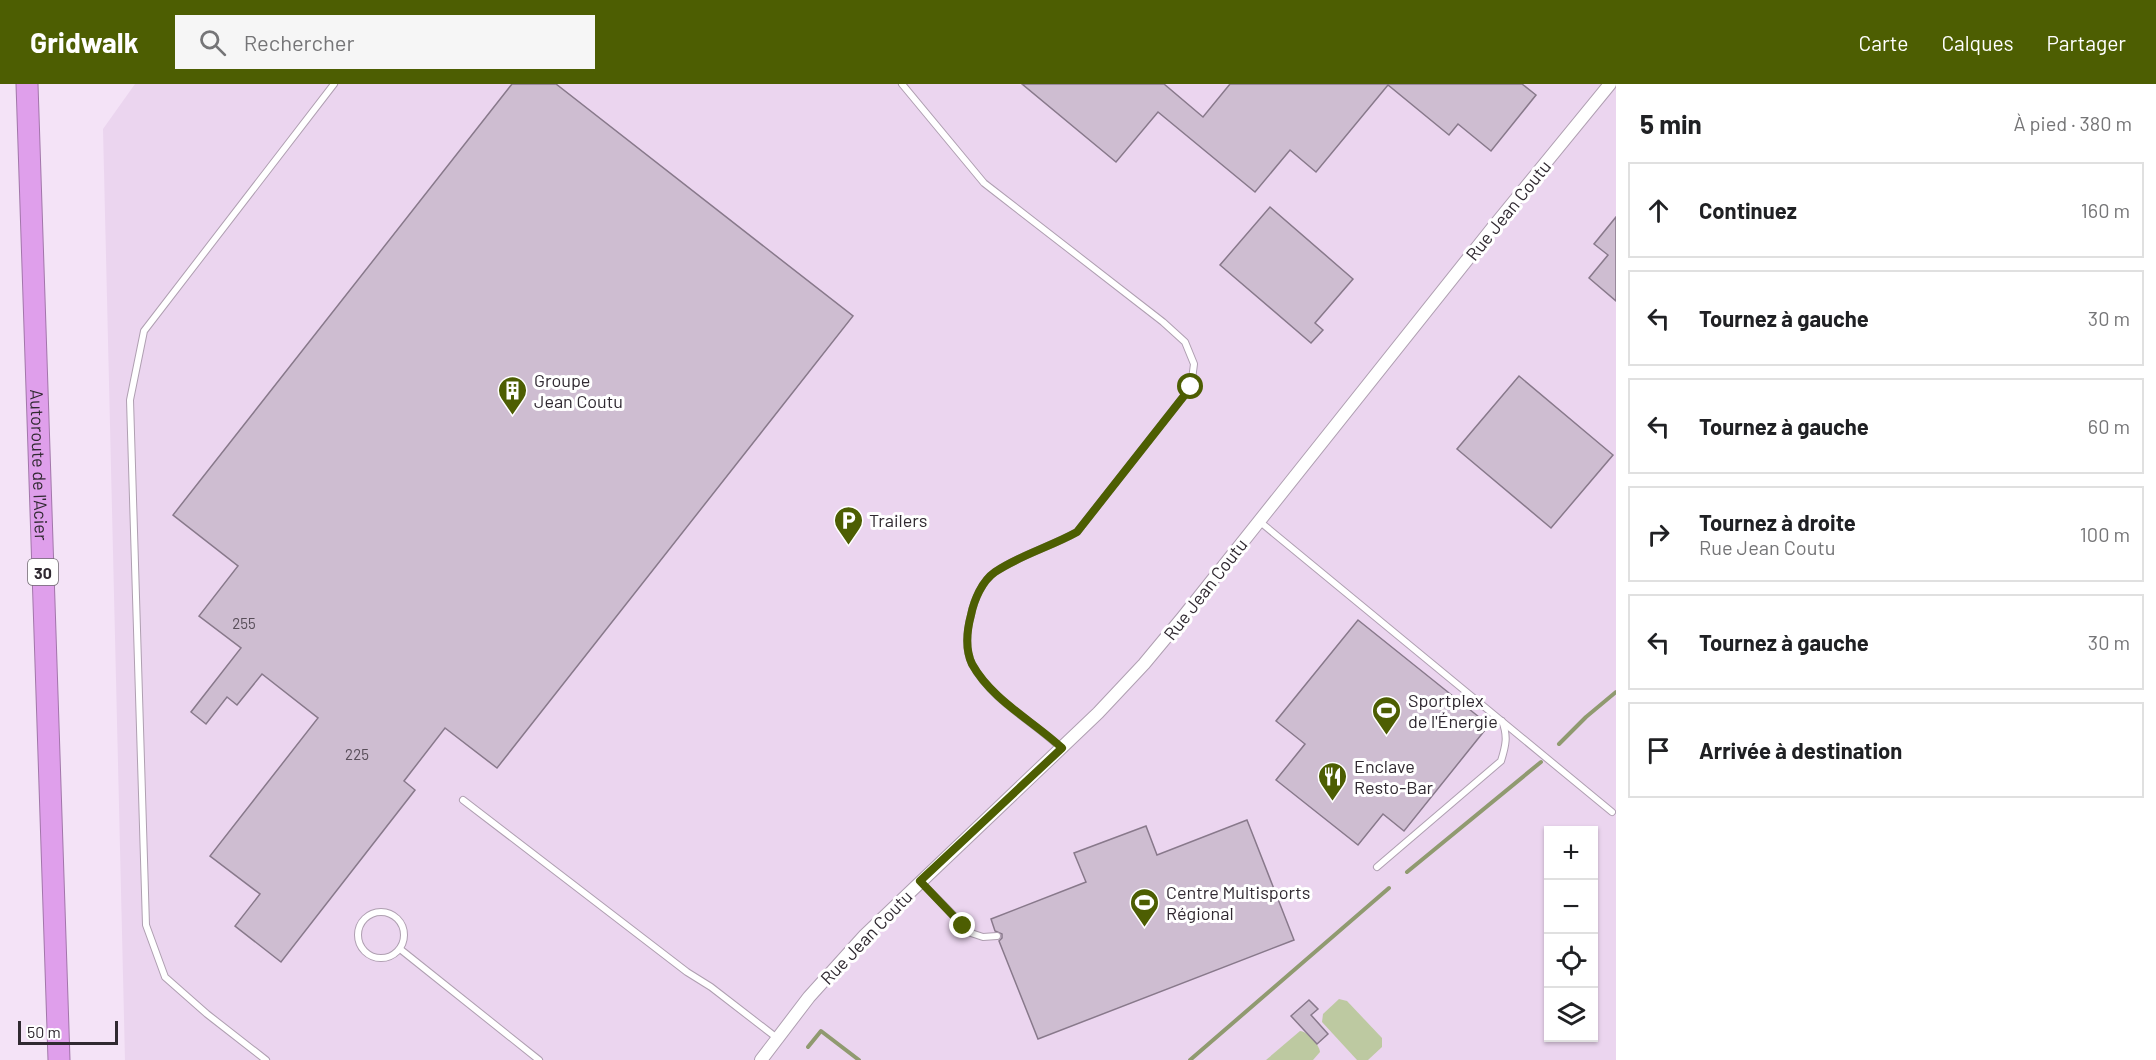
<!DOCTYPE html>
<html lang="fr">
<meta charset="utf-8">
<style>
:root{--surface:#fff;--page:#f6f6f6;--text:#202124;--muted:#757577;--line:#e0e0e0;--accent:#4d5e02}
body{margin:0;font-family:Barlow,sans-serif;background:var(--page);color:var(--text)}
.controls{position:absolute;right:18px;bottom:18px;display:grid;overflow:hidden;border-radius:0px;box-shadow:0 2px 4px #0004}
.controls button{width:54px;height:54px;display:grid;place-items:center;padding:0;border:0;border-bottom:2px solid var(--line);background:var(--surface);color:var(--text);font:30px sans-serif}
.scale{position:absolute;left:18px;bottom:15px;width:100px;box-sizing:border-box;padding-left:6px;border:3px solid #302931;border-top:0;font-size:16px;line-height:21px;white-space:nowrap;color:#302931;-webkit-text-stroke:4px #fff;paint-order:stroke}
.stop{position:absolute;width:18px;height:18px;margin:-14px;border:4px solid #4d5e02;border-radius:50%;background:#fff}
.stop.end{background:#4d5e02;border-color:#fff;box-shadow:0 2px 6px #0008}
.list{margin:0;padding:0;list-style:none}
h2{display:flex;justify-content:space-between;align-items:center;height:78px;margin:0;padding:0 24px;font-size:26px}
h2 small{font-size:20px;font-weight:400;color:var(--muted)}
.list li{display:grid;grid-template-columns:39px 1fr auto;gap:18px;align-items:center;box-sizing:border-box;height:96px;margin:0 12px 12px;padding:0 12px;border:2px solid var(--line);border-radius:0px}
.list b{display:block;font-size:22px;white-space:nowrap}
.list p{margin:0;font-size:20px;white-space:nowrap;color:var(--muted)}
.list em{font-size:20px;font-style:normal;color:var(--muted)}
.icon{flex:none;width:33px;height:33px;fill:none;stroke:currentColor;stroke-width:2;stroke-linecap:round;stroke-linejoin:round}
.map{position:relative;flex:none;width:1616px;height:976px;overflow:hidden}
header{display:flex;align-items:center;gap:36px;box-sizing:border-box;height:84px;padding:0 30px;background:var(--accent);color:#fff}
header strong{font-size:28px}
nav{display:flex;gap:33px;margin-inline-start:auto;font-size:21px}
.search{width:420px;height:54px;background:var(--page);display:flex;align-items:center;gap:15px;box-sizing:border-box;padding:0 21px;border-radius:0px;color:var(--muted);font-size:22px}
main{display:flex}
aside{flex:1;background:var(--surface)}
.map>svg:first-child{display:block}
</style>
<header>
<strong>Gridwalk</strong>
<div class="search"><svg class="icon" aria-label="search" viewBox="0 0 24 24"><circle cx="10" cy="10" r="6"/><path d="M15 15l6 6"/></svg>Rechercher</div>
<nav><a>Carte</a><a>Calques</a><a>Partager</a></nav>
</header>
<main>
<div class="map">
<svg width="1616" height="976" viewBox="0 0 1616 976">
<rect width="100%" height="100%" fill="#f4e3f7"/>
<!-- built -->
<path fill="#ebd5ef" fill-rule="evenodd" d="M 135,0 L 1616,0 L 1616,976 L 125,976 L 103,45 ZM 1548,746 L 1594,746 L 1594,954 L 1548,954 Z"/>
<!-- green -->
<g fill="#bdc9a1">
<polygon points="1339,915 1347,917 1382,954 1382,963 1368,976 1357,976 1322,938 1323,930"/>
<path d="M 1300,947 C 1308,948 1319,960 1320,968 L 1313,976 L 1266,976 Z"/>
</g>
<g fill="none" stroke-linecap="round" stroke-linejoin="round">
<!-- stream -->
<g stroke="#909a70" stroke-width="4">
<polyline points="1559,660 1586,633 1616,608"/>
<polyline points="1407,788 1541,678"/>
<polyline points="808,963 821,947 859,976"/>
<polyline points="1190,976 1389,804"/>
</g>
</g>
<!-- building -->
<g fill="#cebdd1" stroke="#88798b" stroke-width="1.5">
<polygon points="512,0 556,0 853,232 497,684 445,644 404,697 415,706 281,878 235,842 260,810 210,772 318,634 262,590 237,621 227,613 206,640 191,628 241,564 199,532 238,482 173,431"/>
<polygon points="1022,0 1164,0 1203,33 1230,0 1522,0 1536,11 1491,67 1458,40 1449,51 1388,1 1316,88 1290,66 1255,108 1158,28 1116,78"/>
<polygon points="1270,123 1353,195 1315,239 1323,246 1311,259 1220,181"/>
<polygon points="1616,133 1616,217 1589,194 1608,171 1594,160"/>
<polygon points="1519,292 1613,371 1551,444 1457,365"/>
<polygon points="1358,536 1489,641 1404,747 1383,730 1358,761 1276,696 1305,660 1276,637"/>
<polygon points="1247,736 1294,856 1038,955 999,857 1002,854 1002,850 995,847 991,835 1086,798 1074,769 1146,742 1157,771"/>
<polygon points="1309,916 1318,925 1311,931 1328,950 1317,960 1291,932"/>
</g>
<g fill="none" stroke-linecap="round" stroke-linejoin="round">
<defs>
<g id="service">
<path d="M 902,0 L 984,99 L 1163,238 L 1185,258 L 1194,280 L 1191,303 L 1077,448 C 1050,463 1020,471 995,488 C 982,497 974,516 971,531 C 967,546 965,565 972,580 C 991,616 1033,637 1061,664"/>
<polyline points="1259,437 1612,728"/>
<polyline points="463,716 687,888 711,903 777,954"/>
<path d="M 1377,783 L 1501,677 C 1506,661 1508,652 1502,637"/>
<polyline points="921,798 971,849 983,853 997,852"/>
<circle cx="381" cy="851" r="23"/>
<polyline points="400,865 539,976"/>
<polyline points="266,976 207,930 165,893 146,841 130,316 144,247 334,0"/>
</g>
<polyline id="minor" points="761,976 809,913 865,851 1098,629 1144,580 1183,533 1494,142 1610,0"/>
<g id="motorway">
<path id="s1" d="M 27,0 L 59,976"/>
</g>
</defs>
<!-- service casing -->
<use href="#service" stroke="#af9fb1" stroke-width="8"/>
<!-- minor casing -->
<use href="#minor" stroke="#af9fb1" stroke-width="14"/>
<!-- motorway casing -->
<use href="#motorway" stroke="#a276aa" stroke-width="23"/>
<!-- service -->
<use href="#service" stroke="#fff" stroke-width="6"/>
<!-- minor -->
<use href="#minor" stroke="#fff" stroke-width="12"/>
<!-- motorway -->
<use href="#motorway" stroke="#df9feb" stroke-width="21"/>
</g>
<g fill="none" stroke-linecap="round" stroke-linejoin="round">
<!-- route -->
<path stroke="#4d5e02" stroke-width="8" d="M 963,842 L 920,797 L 1062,664 C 1033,637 992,616 972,580 C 965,565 967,546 971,531 C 974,516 982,497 995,488 C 1020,471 1050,463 1077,448 L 1191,303"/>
</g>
<!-- icons -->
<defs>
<symbol id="building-pin" viewBox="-11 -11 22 30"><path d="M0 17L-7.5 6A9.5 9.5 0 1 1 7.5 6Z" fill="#4d5e02" stroke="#fff"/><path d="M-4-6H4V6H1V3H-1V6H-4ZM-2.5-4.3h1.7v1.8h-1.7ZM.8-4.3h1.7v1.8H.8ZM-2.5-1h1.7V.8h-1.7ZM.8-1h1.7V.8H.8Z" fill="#fff"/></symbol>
<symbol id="parking-pin" viewBox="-11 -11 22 30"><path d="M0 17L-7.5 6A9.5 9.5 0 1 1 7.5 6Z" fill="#4d5e02" stroke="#fff"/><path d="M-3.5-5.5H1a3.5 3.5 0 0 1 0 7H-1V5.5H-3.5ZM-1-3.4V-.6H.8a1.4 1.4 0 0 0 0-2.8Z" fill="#fff"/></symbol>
<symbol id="stadium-pin" viewBox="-11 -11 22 30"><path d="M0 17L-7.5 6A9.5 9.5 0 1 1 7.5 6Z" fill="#4d5e02" stroke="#fff"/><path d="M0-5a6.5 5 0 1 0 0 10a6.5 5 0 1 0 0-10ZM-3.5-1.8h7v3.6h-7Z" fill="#fff"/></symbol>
<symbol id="restaurant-pin" viewBox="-11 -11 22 30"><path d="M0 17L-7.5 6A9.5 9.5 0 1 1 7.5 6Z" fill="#4d5e02" stroke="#fff"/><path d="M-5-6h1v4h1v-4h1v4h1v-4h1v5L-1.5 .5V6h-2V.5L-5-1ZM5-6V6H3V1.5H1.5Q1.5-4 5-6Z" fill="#fff"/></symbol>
</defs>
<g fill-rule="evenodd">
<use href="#building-pin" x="496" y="290" width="33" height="45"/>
<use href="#parking-pin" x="832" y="420" width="33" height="45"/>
<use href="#stadium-pin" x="1370" y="610" width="33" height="45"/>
<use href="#restaurant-pin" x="1316" y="676" width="33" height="45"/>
<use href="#stadium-pin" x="1128" y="802" width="33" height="45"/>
</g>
<g text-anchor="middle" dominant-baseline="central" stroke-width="6" stroke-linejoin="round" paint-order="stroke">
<!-- number labels -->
<g font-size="15" fill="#584e59">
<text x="244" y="539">255</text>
<text x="357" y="670">225</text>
</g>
<!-- shield labels -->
<rect fill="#fff" stroke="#6e696f" stroke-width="1.5" x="28" y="475" width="30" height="26" rx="4.5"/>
<g font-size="16" font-weight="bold" fill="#302931">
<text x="43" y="488">30</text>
</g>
<!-- street labels -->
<g font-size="18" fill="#302931" stroke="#fff">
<text transform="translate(1508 126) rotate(-51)">Rue Jean Coutu</text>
<text stroke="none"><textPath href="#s1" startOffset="381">Autoroute de l'Acier</textPath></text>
<text transform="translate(1205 505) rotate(-52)">Rue Jean Coutu</text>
<text transform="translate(866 853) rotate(-46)">Rue Jean Coutu</text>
</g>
<!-- poi labels -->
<g font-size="18" fill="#302931" stroke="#fff" text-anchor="start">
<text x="534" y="296">Groupe<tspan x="534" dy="21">Jean Coutu</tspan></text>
<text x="869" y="436">Trailers</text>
<text x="1408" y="616">Sportplex<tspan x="1408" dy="21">de l'Énergie</tspan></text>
<text x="1354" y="682">Enclave<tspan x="1354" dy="21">Resto-Bar</tspan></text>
<text x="1166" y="808">Centre Multisports<tspan x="1166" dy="21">Régional</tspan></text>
</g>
</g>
</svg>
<div class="controls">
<button>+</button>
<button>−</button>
<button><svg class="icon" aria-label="locate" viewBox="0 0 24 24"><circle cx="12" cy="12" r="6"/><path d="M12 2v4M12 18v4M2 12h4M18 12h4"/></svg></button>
<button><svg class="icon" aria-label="layers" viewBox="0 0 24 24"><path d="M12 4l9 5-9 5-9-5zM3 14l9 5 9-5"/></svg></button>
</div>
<div class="scale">50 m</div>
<div class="stop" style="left:1191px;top:303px"></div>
<div class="stop end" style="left:963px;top:842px"></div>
</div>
<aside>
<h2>5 min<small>À pied · 380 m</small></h2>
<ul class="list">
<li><svg class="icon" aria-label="ahead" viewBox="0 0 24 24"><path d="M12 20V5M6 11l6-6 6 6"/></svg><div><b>Continuez</b></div><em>160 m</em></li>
<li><svg class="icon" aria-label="left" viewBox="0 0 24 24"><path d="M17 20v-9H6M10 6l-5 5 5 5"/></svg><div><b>Tournez à gauche</b></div><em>30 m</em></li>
<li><svg class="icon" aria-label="left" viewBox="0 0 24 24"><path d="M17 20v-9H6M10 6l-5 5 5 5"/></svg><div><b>Tournez à gauche</b></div><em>60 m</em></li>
<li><svg class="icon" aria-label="right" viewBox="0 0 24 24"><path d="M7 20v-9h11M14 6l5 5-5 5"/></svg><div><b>Tournez à droite</b><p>Rue Jean Coutu</p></div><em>100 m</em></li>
<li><svg class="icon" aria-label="left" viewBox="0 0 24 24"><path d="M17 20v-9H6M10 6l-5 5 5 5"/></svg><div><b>Tournez à gauche</b></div><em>30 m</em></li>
<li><svg class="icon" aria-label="arrive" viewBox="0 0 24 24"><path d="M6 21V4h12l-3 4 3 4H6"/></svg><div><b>Arrivée à destination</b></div></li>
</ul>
</aside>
</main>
